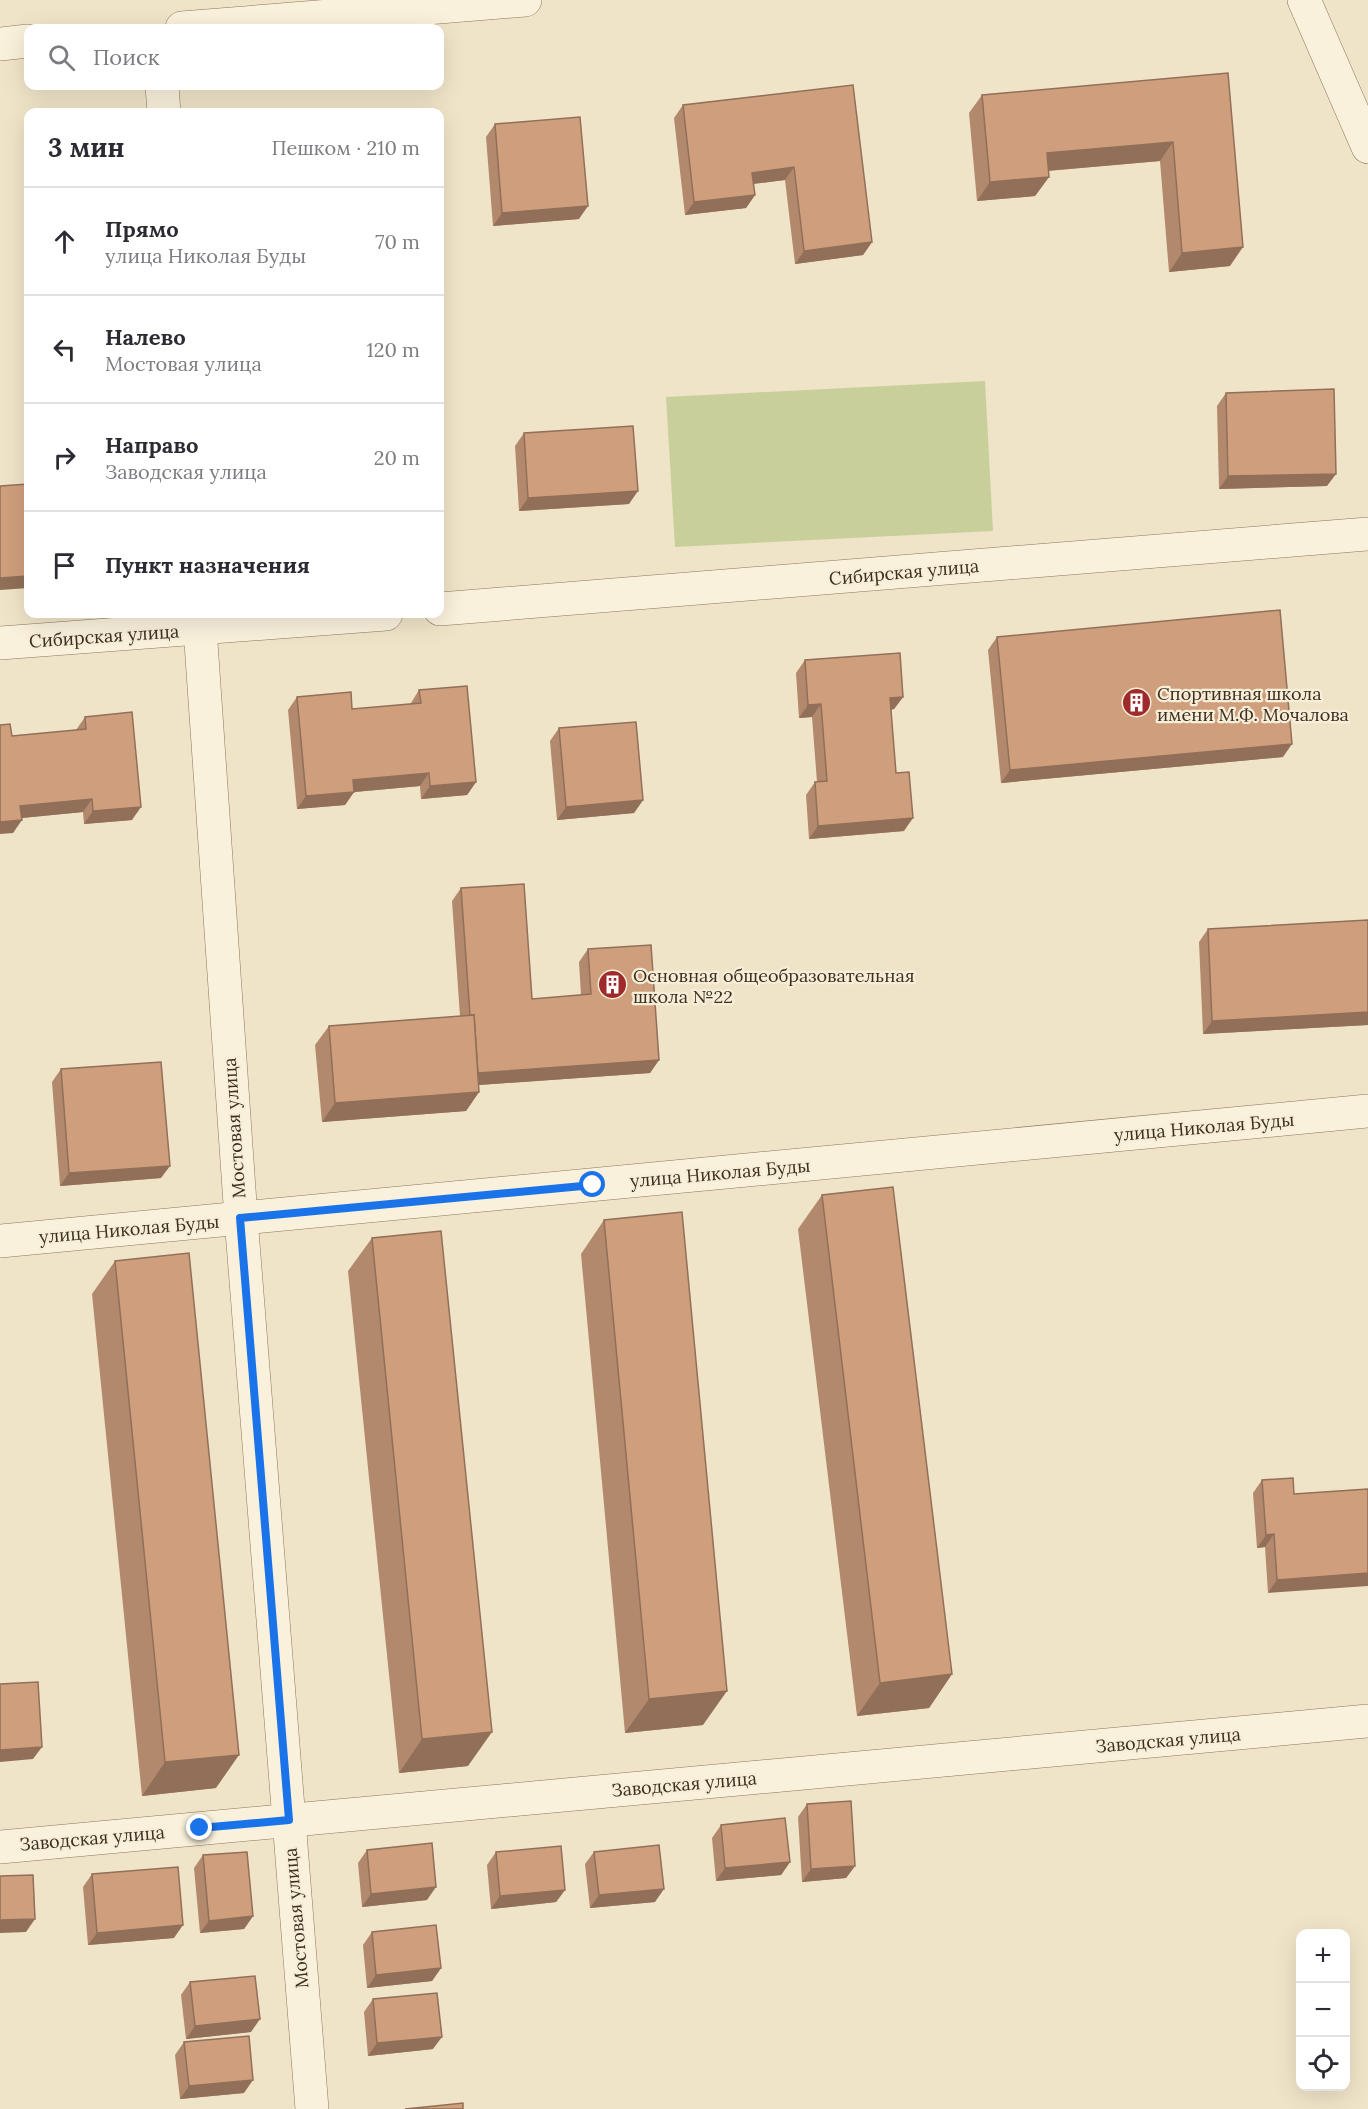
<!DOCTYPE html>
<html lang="ru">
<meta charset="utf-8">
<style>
:root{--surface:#fff;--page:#f7f7f7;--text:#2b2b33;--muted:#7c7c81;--line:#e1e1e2}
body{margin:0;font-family:Lora,serif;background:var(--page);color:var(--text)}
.controls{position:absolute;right:18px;bottom:18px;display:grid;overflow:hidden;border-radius:12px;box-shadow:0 6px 24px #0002}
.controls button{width:54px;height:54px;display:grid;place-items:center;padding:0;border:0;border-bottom:2px solid var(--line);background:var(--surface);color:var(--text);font:30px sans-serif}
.stop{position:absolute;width:18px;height:18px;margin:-14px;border:4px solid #1a73e8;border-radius:50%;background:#fff}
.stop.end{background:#1a73e8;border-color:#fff;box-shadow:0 2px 6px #0008}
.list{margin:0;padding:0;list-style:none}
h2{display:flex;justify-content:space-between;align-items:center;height:78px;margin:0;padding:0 24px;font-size:26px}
h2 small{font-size:20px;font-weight:400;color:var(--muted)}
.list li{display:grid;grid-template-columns:39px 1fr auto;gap:18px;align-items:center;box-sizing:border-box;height:108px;padding:0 24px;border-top:2px solid var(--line)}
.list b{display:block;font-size:22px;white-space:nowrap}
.list p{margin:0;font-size:20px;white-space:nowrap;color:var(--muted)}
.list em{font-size:20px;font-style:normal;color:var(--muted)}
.icon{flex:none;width:33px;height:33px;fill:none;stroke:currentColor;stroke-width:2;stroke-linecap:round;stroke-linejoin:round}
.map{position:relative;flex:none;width:1368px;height:2109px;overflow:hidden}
.search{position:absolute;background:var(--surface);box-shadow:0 6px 24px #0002;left:24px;top:24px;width:420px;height:66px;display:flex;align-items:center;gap:15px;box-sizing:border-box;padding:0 21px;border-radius:12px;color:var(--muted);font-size:22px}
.panel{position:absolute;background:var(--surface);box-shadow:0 6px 24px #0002;left:24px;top:108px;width:420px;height:510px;border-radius:12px}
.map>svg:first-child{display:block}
</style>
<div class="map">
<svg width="1368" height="2109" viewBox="0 0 1368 2109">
<rect width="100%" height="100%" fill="#f0e4c8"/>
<!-- pitch -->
<polygon fill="#c9cf9b" points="985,381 993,531 675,547 666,397"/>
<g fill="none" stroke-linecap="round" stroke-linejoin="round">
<defs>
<g id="minor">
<polyline points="1304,0 1368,147"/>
<polyline points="182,28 525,0"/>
<polyline points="0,44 28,41"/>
<polyline points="162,86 164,112"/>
<polyline points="440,609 1368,534"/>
<polyline points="199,614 241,1218 312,2109"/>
<polyline points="0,643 386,614"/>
<polyline points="0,1241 1368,1111"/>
<polyline points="0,1847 1368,1721"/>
</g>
</defs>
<!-- minor casing -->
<use href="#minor" stroke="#8d765c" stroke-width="34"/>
<!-- minor -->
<use href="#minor" stroke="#faf1dc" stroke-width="33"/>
</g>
<!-- wall -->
<g fill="#b2896c">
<polygon points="1228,73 1230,266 1169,272 1160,161 1048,171 1049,177 1035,196 977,201 969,113 982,95"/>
<polygon points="853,85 872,242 863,255 795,264 785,180 753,184 755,195 746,208 685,215 674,118 683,105"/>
<polygon points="495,124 579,219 493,226 486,137"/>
<polygon points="1226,393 1327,486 1219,489 1217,406"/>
<polygon points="524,433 629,504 519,511 515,446"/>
<polygon points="997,637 1283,757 1001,783 988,650"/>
<polygon points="805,660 903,697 894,709 891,710 896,773 904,831 809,839 806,795 815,782 817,782 812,717 799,718 796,673"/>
<polygon points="419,690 476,782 467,795 421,799 420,786 354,792 345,805 297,809 288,710 297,697 352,709 411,704 411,703"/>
<polygon points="85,717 132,820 84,824 83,812 22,818 13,833 12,736 76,730"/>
<polygon points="559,728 643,800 634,813 557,820 550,741"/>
<polygon points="461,888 532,999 581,995 579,962 588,949 659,1060 650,1073 479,1085 479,1092 466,1111 322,1122 315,1045 329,1026 460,1016 452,901"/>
<polygon points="1368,920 1368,1025 1203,1034 1199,942 1208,929"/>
<polygon points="61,1069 161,1178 60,1186 52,1082"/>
<polygon points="822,1195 952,1674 929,1708 857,1716 798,1229"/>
<polygon points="604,1220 703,1725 625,1733 581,1254"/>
<polygon points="372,1238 468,1766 399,1773 348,1271"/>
<polygon points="115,1261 216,1788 142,1796 92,1294"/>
<polygon points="1262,1480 1294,1494 1368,1489 1268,1593 1265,1547 1257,1548 1253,1493"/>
<polygon points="807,1804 855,1866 846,1878 802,1882 798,1817"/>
<polygon points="721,1825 790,1862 781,1875 716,1881 712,1838"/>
<polygon points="367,1850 427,1900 362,1907 358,1863"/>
<polygon points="496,1852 565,1890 556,1902 491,1909 487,1865"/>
<polygon points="594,1852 655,1902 590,1908 585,1864"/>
<polygon points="203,1855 253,1916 244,1929 200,1933 194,1868"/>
<polygon points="92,1874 174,1938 88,1945 83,1887"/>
<polygon points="372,1932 441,1968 432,1981 367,1988 363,1945"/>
<polygon points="190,1982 251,2032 186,2039 181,1995"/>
<polygon points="373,1999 433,2049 368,2056 364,2012"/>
<polygon points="184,2042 244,2093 180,2099 175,2055"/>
</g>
<!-- shaded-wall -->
<g fill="#916f58">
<polygon points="1173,142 1160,161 1033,172 1047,153"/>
<polygon points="794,167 785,180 743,185 752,173"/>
<polygon points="1049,177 1035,196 977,201 990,182"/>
<polygon points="755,195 746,208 685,215 694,202"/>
<polygon points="588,206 579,219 493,226 502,213"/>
<polygon points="872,242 863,255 795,264 804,251"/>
<polygon points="1243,247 1230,266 1169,272 1182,253"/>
<polygon points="1336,474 1327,486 1219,489 1228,476"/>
<polygon points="638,491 629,504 519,511 528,498"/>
<polygon points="28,576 28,588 0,590 0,578"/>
<polygon points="903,697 894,709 881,710 890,698"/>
<polygon points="821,704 812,717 799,718 808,705"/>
<polygon points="1292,744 1283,757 1001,783 1010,770"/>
<polygon points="429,773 420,786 344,793 353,780"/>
<polygon points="476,782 467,795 421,799 430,786"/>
<polygon points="354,792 345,805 297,809 306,796"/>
<polygon points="92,799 83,812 11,819 20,806"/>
<polygon points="643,800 634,813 557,820 566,807"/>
<polygon points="141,807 132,820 84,824 93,811"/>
<polygon points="913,818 904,831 809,839 818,826"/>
<polygon points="22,820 13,833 0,834 0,822"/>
<polygon points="1368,1012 1368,1025 1203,1034 1212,1021"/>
<polygon points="659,1060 650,1073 465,1086 474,1073"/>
<polygon points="479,1092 466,1111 322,1122 335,1103"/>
<polygon points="170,1166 161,1178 60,1186 69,1173"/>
<polygon points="1274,1534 1265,1547 1257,1548 1266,1535"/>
<polygon points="1368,1573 1368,1586 1268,1593 1277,1580"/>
<polygon points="952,1674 929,1708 857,1716 880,1683"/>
<polygon points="727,1691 703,1725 625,1733 649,1699"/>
<polygon points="492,1732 468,1766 399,1773 422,1739"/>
<polygon points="42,1747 33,1759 0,1762 0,1750"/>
<polygon points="239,1755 216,1788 142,1796 165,1762"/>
<polygon points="790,1862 781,1875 716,1881 725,1868"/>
<polygon points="855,1866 846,1878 802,1882 811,1869"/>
<polygon points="436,1887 427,1900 362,1907 371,1894"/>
<polygon points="664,1889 655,1902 590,1908 599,1895"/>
<polygon points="565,1890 556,1902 491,1909 500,1896"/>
<polygon points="253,1916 244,1929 200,1933 209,1921"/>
<polygon points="35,1919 26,1932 0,1933 0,1920"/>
<polygon points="183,1925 174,1938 88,1945 97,1933"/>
<polygon points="441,1968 432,1981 367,1988 376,1975"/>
<polygon points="260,2019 251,2032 186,2039 195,2026"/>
<polygon points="442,2037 433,2049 368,2056 377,2043"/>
<polygon points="253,2080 244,2093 180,2099 189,2086"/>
</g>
<!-- building -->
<g fill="#cf9f7d" stroke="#916f58" stroke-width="1.5">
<polygon points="1228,73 1243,247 1182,253 1173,142 1047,153 1049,177 990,182 982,95"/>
<polygon points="853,85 872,242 804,251 794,167 752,173 755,195 694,202 683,105"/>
<polygon points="580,117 588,206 502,213 495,124"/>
<polygon points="1334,389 1336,474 1228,476 1226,393"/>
<polygon points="633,426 638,491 528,498 524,433"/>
<polygon points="28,484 28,576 0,578 0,486"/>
<polygon points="1280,610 1292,744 1010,770 997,637"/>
<polygon points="900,653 903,697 890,698 896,773 909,772 913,818 818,826 815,782 827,781 821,704 808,705 805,660"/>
<polygon points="467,686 476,782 430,786 429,773 353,780 354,792 306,796 297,697 351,692 352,709 421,703 419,690"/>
<polygon points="132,712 141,807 93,811 92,799 20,806 22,820 0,822 0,725 10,724 12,736 86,729 85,717"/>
<polygon points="636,722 643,800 566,807 559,728"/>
<polygon points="524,884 532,999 591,994 588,949 651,945 659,1060 478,1073 474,1015 470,1015 461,888"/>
<polygon points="1368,920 1368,1012 1212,1021 1208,929"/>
<polygon points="474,1015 479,1092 335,1103 329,1026"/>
<polygon points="161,1062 170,1166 69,1173 61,1069"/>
<polygon points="893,1187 952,1674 880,1683 822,1195"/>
<polygon points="682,1212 727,1691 649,1699 604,1220"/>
<polygon points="441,1231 492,1732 422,1739 372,1238"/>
<polygon points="189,1253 239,1755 165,1762 115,1261"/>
<polygon points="1293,1478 1294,1494 1368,1489 1368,1573 1277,1580 1274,1534 1266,1535 1262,1480"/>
<polygon points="38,1682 42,1747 0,1750 0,1684"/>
<polygon points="851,1801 855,1866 811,1869 807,1804"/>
<polygon points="785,1818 790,1862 725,1868 721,1825"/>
<polygon points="432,1843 436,1887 371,1894 367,1850"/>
<polygon points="659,1845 664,1889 599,1895 594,1852"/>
<polygon points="561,1846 565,1890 500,1896 496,1852"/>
<polygon points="247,1852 253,1916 209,1921 203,1855"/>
<polygon points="178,1867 183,1925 97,1933 92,1874"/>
<polygon points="33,1875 35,1919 0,1920 0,1876"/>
<polygon points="436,1925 441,1968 376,1975 372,1932"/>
<polygon points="255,1976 260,2019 195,2026 190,1982"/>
<polygon points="437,1993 442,2037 377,2043 373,1999"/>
<polygon points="249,2036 253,2080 189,2086 184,2042"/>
<polygon points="463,2103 463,2109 405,2109"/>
</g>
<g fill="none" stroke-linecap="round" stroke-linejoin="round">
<!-- route -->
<polyline stroke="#1a73e8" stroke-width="8" points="200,1828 289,1820 240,1218 593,1185"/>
</g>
<!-- icons -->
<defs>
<symbol id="building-disc" viewBox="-11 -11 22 22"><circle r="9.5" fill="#9e2a2b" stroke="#f7eed8"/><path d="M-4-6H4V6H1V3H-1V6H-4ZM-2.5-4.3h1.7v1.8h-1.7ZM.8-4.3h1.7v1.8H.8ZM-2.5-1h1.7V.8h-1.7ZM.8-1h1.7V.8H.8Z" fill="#fff"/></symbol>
</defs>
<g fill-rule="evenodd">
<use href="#building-disc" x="1120" y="686" width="33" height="33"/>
<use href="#building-disc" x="596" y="968" width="33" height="33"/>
</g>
<g text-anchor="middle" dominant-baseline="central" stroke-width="4.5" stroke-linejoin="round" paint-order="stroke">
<!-- street labels -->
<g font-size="18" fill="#3d2e20" stroke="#f7eed8">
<text transform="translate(904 572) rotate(-5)">Сибирская улица</text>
<text transform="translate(104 636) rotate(-4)">Сибирская улица</text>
<text transform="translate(1204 1127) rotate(-5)">улица Николая Буды</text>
<text transform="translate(234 1128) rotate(-94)">Мостовая улица</text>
<text transform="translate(720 1173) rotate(-5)">улица Николая Буды</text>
<text transform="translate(129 1229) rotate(-5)">улица Николая Буды</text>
<text transform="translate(1168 1740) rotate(-5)">Заводская улица</text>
<text transform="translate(684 1784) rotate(-5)">Заводская улица</text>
<text transform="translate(92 1838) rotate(-5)">Заводская улица</text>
<text transform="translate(296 1918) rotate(-95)">Мостовая улица</text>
</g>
<!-- poi labels -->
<g font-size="18" fill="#3d2e20" stroke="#f7eed8" text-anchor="start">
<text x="1157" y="693">Спортивная школа<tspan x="1157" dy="21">имени М.Ф. Мочалова</tspan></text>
<text x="633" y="975">Основная общеобразовательная<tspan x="633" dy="21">школа №22</tspan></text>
</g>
</g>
</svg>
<div class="controls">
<button>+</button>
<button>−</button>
<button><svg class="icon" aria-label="locate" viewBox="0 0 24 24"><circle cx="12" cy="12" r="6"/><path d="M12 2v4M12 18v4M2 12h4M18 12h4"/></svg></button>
</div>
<div class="stop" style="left:593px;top:1185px"></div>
<div class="stop end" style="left:200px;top:1828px"></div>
<div class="search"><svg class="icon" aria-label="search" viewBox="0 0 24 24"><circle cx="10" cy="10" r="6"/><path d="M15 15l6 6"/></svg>Поиск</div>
<section class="panel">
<h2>3 мин<small>Пешком · 210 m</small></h2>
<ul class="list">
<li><svg class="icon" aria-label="ahead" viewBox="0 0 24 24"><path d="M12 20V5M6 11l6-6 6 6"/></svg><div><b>Прямо</b><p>улица Николая Буды</p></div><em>70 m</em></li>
<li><svg class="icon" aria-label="left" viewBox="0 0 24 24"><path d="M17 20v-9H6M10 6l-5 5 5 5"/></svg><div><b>Налево</b><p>Мостовая улица</p></div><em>120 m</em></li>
<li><svg class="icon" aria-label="right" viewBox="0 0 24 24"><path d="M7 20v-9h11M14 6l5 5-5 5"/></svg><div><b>Направо</b><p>Заводская улица</p></div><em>20 m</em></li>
<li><svg class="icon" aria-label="arrive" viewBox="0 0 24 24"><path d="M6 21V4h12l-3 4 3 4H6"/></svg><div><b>Пункт назначения</b></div></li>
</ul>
</section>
</div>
